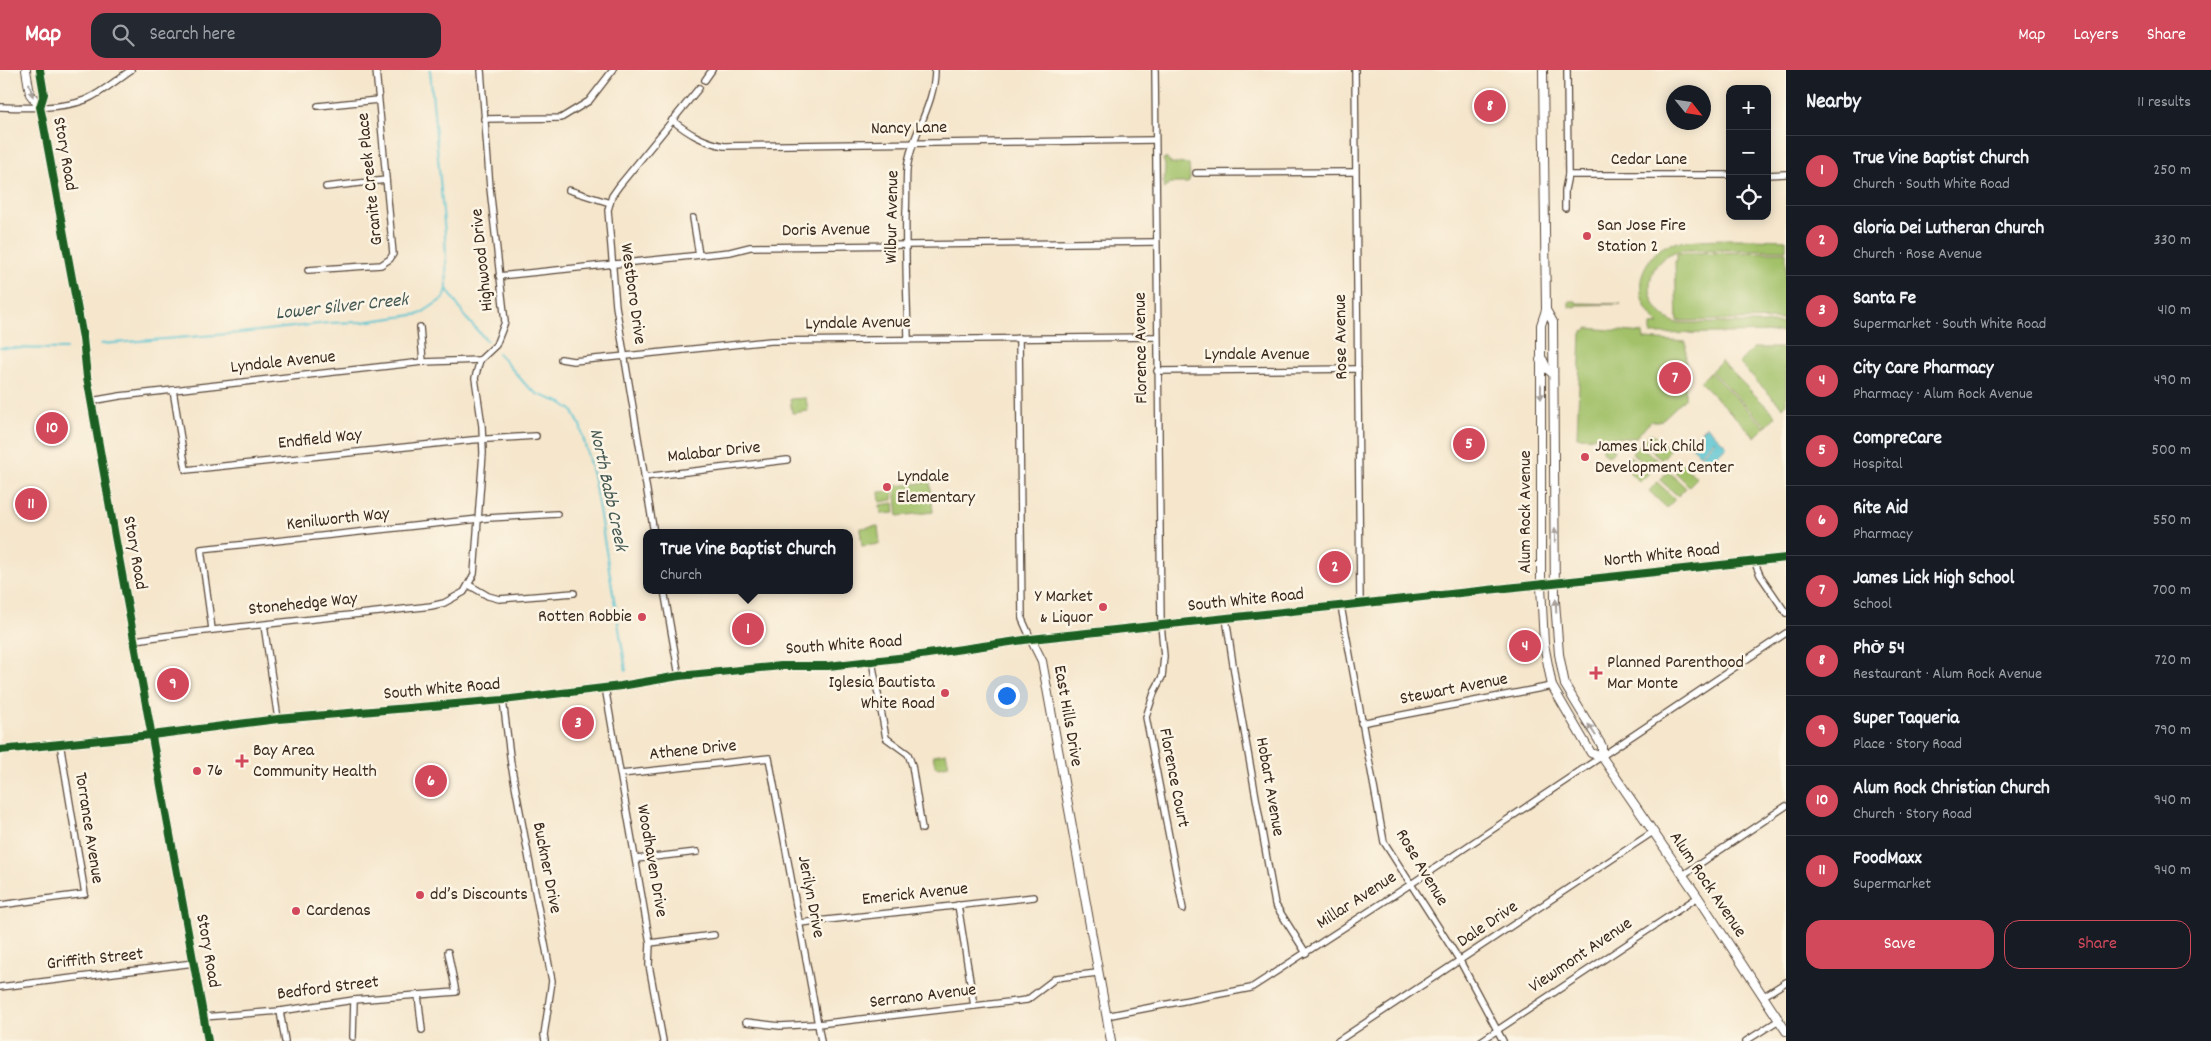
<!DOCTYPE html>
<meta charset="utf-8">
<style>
:root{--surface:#171b24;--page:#242831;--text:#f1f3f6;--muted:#9ea1a6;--line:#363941;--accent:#d1495b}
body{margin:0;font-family:Dekko,sans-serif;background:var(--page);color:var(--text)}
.controls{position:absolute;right:15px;top:15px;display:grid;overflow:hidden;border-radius:10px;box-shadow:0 2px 12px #0003}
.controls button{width:45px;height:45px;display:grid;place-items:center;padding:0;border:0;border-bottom:1px solid var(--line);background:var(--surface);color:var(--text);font:25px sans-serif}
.compass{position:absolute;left:1666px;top:15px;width:45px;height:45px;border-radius:50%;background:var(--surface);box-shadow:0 2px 12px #0003;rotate:120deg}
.you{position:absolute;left:1006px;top:625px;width:18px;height:18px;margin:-12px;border:4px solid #fff;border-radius:50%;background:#1a73e8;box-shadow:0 0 0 8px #1a73e833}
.badge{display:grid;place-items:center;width:32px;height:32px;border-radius:50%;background:var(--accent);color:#fff;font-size:16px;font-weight:700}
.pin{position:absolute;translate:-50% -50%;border:2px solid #fff;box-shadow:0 1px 5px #0006}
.popup{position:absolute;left:643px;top:459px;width:210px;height:65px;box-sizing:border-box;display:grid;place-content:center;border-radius:10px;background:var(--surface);filter:drop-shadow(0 1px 4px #0005);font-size:16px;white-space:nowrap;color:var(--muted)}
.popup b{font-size:19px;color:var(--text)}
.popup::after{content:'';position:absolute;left:50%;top:100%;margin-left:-10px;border:10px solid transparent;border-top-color:var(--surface)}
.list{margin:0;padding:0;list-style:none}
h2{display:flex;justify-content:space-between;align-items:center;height:65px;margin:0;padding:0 20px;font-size:21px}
h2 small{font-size:16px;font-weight:400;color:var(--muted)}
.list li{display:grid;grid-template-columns:32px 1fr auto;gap:15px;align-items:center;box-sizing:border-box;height:70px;padding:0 20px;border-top:1px solid var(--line)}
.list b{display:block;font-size:19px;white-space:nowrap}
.list p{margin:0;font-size:16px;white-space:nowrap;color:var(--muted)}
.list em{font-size:16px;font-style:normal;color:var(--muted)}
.actions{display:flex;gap:10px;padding:15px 20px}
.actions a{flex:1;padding:11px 0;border:1px solid var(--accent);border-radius:15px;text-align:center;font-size:18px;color:var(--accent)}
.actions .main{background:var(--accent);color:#fff}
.icon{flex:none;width:28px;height:28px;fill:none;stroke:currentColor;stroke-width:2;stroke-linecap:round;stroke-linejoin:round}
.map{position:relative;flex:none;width:1786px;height:971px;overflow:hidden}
header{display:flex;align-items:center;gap:30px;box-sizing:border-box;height:70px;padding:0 25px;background:var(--accent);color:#fff}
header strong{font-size:24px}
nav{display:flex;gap:28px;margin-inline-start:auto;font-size:18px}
.search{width:350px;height:45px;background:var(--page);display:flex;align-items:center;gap:12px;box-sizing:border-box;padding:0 18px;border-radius:15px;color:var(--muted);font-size:19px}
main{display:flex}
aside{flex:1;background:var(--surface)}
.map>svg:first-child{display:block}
</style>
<header>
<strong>Map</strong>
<div class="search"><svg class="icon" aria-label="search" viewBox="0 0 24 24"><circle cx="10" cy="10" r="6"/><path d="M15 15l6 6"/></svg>Search here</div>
<nav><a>Map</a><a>Layers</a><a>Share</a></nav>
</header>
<main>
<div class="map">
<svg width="1786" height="971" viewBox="0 0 1786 971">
<rect width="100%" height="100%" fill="#fcf5e5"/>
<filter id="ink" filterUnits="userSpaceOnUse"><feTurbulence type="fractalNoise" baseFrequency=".02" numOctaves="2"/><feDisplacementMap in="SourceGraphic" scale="10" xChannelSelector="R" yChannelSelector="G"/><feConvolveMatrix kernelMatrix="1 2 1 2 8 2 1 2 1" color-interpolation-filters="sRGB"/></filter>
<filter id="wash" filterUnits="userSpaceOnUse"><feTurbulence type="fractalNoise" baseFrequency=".0096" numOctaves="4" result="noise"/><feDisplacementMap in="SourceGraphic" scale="20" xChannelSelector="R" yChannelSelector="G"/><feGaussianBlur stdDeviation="1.12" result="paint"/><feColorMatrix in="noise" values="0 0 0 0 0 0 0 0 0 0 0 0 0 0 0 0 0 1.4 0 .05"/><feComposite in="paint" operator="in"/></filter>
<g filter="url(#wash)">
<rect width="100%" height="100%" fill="#f5e6cc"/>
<!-- green -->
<g fill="#a2c169" stroke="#6e7644">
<polygon points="1166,88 1170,93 1189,94 1190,108 1188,113 1170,113 1164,119 1165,95 1163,89"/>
<path d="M 1786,170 L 1786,180 L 1687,180 C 1643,182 1637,237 1676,253 L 1786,253 L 1786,262 L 1651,264 L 1651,255 L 1659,254 C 1646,243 1639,228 1641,210 C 1643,196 1654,181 1667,175 C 1685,167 1763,169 1786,170 Z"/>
<polygon points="1786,182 1786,249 1677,251 1675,191 1677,191 1677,183"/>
<polygon points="1569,231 1576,231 1576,233 1621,234 1577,235 1576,237 1569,237"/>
<polygon points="1588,258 1643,263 1644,269 1686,272 1685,328 1661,351 1651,351 1635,368 1577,367 1581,263"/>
<polygon points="1753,278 1786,278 1786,334 1783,338 1739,293"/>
<polygon points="1721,291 1776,346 1766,356 1711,301"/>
<polygon points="1710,302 1765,357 1755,367 1700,312"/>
<polygon points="806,328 808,341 792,343 790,329"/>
<polygon points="1651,363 1670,381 1661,390 1643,372"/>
<circle cx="1608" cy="380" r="5.5"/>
<polygon points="1640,375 1659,392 1651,401 1632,383"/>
<polygon points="1630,386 1649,403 1640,412 1622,395"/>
<polygon points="1678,390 1697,408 1689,416 1671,398"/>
<polygon points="1668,401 1686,418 1678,426 1660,410"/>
<polygon points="930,412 933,442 898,446 895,416"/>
<polygon points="1657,412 1675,429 1667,438 1649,421"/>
<polygon points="893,421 893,430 880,432 879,422"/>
<polygon points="894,433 895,443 881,444 880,435"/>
<polygon points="878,456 880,474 862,476 860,458"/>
<polygon points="946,683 949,695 938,697 935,696 933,685"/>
</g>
<!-- water -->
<polygon fill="#59c4d2" stroke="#4a7778" points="1706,356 1727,376 1709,393 1701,385 1715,371 1714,370 1700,384 1689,374"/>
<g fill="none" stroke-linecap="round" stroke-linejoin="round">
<!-- stream -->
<g stroke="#59c4d2" stroke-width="2">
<polyline points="447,219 466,248 487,271"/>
<polyline points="101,274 240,263 328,253 363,252 420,244 444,228 447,219 445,164 430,0"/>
<polyline points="0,278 66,279"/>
<polyline points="498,283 526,315 537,324 562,333 572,340 580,355 594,410 626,600"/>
</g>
</g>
</g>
<g filter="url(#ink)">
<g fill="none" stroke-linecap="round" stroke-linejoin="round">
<defs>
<g id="street">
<polyline points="1155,0 1161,555 1164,586 1162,607 1155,620 1146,647 1183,839"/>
<polyline points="1355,0 1360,534"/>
<polyline points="705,10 712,0"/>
<polyline points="318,36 378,30"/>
<path d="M 0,37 C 25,38 62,39 85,30 C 102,23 116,10 131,0"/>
<polyline points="484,49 561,48 589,31 613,0"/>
<path d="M 672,50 C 688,63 703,72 724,76 L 1154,70"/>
<polyline points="1196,103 1355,102"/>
<polyline points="1568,105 1730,105"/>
<polyline points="1767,105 1786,104"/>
<polyline points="326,117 386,110"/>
<polyline points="569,120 610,133"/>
<polyline points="1565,138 1565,120 1568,105 1567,0"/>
<polyline points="693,148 699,185"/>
<polyline points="308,200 381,195 390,189 393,184 376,0"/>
<polyline points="499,206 730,182 750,177 1155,172"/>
<polyline points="420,257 423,292"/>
<path d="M 908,268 C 907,226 905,184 906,142 C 907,128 906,113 907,99 C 911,65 935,35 935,0"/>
<polyline points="1019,268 1022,549 1031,569"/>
<polyline points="561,289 573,291 616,287 771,271 1157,267"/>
<polyline points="1157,301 1358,299"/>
<polyline points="173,320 186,400 472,370 536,366"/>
<polyline points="91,331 120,326 423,292 480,290"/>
<polyline points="644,407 787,390"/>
<polyline points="654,463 616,236 608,140 612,126 619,116 699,18"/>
<polyline points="1754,491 1760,505 1786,543"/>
<polyline points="469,515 488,526 499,529 574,523"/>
<polyline points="664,520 679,606"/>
<polyline points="1341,536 1384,772 1460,891 1503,971"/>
<polyline points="1226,548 1237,621 1275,834 1306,883"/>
<polyline points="264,555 278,649"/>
<polyline points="212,559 201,479 488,448 557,444"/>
<path d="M 135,570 C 233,556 332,548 431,536 L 444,533 L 464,522 L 474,504 L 483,383 L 482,356 L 475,308 L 480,290 L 496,275 L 505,252 L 490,118 L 481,0"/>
<polyline points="872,591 886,668 908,684 912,695 922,759"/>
<polyline points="605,617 650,873 649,895 663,971"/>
<polyline points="503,630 511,694 552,911 544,965 545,971"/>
<polyline points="1361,653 1552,616"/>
<polyline points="621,704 769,688 821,971"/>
<polyline points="636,789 697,782"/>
<polyline points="1683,805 1786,736"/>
<polyline points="0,835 85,824 60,673"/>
<polyline points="958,835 974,936"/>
<polyline points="800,853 1034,827"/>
<polyline points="650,873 714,865"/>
<polyline points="0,917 194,893"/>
<polyline points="418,925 422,960"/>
<polyline points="1764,926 1786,912"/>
<polyline points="280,941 285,971"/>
<polyline points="1106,946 1251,918 1411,814 1786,563"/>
<polyline points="203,947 280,941 354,930 456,922 448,882"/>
<polyline points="746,952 780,956 818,954 1027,930 1056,908 1097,903"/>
<polyline points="353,967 354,930"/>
<polyline points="1338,971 1653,762"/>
<polyline points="1481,971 1698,827"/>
<polyline points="1746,971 1779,950"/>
</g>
<g id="secondary">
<polyline points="26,0 30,24 40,37"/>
<polyline points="40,0 44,24 40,37 42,46 83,268 87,307 115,466 208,971"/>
<polyline points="1543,0 1546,240 1541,255 1541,516 1544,574 1552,616 1591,683 1602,687 1698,827 1786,961"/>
<polyline points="1546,240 1553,252 1555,532 1559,584 1565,615 1602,676 1602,687"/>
<polyline points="1540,290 1543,290 1547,299 1553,304"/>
<polyline points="1031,569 1042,591 1111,971"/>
<polyline points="0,680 152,665 278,649 503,630 621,616 679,606 781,596 828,596 907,587 1031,569 1786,488"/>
</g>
</defs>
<!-- street casing -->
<use href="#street" stroke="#574638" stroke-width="8"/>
<!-- secondary casing -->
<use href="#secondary" stroke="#574638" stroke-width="10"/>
<!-- street -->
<use href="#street" stroke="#fff" stroke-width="5.5"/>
<!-- secondary -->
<use href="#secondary" stroke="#fff" stroke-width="8"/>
<defs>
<g id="cycleway">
<polyline points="40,0 44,24 40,37 42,46 83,268 87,307 115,466 208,971"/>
<polyline points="0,680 152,665 278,649 503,630 621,616 679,606 781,596 828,596 907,587 1031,569 1786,488"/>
</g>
</defs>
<!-- cycleway casing -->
<use href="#cycleway" stroke="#fcf5e5" stroke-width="11"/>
<!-- cycleway -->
<use href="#cycleway" stroke="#1b5e20" stroke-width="8"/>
</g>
<!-- one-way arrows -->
<defs><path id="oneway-solid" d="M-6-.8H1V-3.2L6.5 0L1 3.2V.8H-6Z" transform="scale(1.25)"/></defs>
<g fill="#a79f9a">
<use href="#oneway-solid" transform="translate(31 20) rotate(74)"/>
<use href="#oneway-solid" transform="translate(1541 322) rotate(90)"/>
<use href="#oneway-solid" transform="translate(1555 465) rotate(-89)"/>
<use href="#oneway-solid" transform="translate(1556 536) rotate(-92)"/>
<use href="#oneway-solid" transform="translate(1592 660) rotate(-123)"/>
</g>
</g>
<!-- markers -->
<g fill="#d1495b" stroke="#fcf5e5" stroke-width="2">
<circle cx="1587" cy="166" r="5"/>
<circle cx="1585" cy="387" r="5"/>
<circle cx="887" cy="417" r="5"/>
<circle cx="1103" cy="537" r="5"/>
<circle cx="642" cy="547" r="5"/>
<path d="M1593.5 595.5h5v5h5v5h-5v5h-5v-5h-5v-5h5z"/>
<circle cx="945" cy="623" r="5"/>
<path d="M239.5 683.5h5v5h5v5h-5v5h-5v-5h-5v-5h5z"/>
<circle cx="197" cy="701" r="5"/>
<circle cx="420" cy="825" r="5"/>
<circle cx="296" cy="841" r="5"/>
</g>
<g text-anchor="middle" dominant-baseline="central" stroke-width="5" stroke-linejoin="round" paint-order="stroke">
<!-- street labels -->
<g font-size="18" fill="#3b2a1e" stroke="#fcf5e5">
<text transform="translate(909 59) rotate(-1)">Nancy Lane</text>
<text transform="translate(64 84) rotate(80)">Story Road</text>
<text x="1649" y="90">Cedar Lane</text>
<text transform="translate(371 109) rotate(-96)">Granite Creek Place</text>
<text transform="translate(893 147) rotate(-89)">Wilbur Avenue</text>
<text transform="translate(826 161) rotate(-1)">Doris Avenue</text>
<text transform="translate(483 190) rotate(-96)">Highwood Drive</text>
<text transform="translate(632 224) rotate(82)">Westboro Drive</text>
<text transform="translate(858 254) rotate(-1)">Lyndale Avenue</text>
<text transform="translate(1342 267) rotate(-91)">Rose Avenue</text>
<text transform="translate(1142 278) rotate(-91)">Florence Avenue</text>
<text x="1257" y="285">Lyndale Avenue</text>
<text transform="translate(283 293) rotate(-6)">Lyndale Avenue</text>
<text transform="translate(320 370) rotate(-6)">Endfield Way</text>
<text transform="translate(714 383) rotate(-6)">Malabar Drive</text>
<text transform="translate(1526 442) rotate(-90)">Alum Rock Avenue</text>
<text transform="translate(338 450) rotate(-6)">Kenilworth Way</text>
<text transform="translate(134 483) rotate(80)">Story Road</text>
<text transform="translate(1662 486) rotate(-6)">North White Road</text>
<text transform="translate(1246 531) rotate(-6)">South White Road</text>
<text transform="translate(303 535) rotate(-6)">Stonehedge Way</text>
<text transform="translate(844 576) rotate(-4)">South White Road</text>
<text transform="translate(442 620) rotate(-5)">South White Road</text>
<text transform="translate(1454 620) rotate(-11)">Stewart Avenue</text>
<text transform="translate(1067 646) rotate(80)">East Hills Drive</text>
<text transform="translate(693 681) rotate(-6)">Athene Drive</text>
<text transform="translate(1173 708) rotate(79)">Florence Court</text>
<text transform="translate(1269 717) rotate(80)">Hobart Avenue</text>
<text transform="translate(88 758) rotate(81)">Torrance Avenue</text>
<text transform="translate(651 791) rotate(80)">Woodhaven Drive</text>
<text transform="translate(546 798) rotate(79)">Buckner Drive</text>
<text transform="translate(1421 798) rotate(59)">Rose Avenue</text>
<text transform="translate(1707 815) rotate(56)">Alum Rock Avenue</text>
<text transform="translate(915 825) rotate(-6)">Emerick Avenue</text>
<text transform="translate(810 827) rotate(79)">Jerilyn Drive</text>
<text transform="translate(1357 831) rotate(-33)">Millar Avenue</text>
<text transform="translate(1488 855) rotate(-34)">Dale Drive</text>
<text transform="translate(207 881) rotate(80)">Story Road</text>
<text transform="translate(1581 886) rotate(-34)">Viewmont Avenue</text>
<text transform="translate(95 890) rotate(-6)">Griffith Street</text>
<text transform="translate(328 919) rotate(-7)">Bedford Street</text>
<text transform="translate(923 927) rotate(-7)">Serrano Avenue</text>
</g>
<!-- poi labels -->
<g font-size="18" fill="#3b2a1e" stroke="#fcf5e5" text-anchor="start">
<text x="1597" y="156">San Jose Fire<tspan x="1597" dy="21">Station 2</tspan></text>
<text x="1595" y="377">James Lick Child<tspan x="1595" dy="21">Development Center</tspan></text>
<text x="897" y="407">Lyndale<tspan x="897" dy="21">Elementary</tspan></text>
<text x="1093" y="527" text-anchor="end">Y Market<tspan x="1093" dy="21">&amp; Liquor</tspan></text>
<text x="632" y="547" text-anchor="end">Rotten Robbie</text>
<text x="1607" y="593">Planned Parenthood<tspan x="1607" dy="21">Mar Monte</tspan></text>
<text x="935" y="613" text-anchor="end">Iglesia Bautista<tspan x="935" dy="21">White Road</tspan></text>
<text x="253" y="681">Bay Area<tspan x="253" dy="21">Community Health</tspan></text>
<text x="207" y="701">76</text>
<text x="430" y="825">dd’s Discounts</text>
<text x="306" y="841">Cardenas</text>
</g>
<!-- water labels -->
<g font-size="19" font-style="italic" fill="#445854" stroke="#fcf5e5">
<text transform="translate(342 238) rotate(-6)">Lower Silver Creek</text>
<text transform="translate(607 420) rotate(78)">North Babb Creek</text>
</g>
</g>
</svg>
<div class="controls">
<button>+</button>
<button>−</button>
<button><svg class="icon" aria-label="locate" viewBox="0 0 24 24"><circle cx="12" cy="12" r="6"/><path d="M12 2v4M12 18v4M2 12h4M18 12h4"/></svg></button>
</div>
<svg class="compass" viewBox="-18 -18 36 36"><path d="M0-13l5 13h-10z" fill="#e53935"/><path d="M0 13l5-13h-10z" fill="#9ea1a6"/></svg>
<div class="you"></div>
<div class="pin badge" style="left:748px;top:559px">1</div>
<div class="popup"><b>True Vine Baptist Church</b>Church</div>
<div class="pin badge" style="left:1335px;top:497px">2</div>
<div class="pin badge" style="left:578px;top:653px">3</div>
<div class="pin badge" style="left:1525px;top:576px">4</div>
<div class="pin badge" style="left:1469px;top:374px">5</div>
<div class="pin badge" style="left:431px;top:711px">6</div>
<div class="pin badge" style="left:1675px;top:308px">7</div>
<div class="pin badge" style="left:1490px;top:36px">8</div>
<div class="pin badge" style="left:173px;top:614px">9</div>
<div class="pin badge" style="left:52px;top:358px">10</div>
<div class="pin badge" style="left:31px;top:434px">11</div>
</div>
<aside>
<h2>Nearby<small>11 results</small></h2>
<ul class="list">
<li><span class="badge">1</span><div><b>True Vine Baptist Church</b><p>Church · South White Road</p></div><em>250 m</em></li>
<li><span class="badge">2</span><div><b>Gloria Dei Lutheran Church</b><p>Church · Rose Avenue</p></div><em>330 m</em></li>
<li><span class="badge">3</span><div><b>Santa Fe</b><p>Supermarket · South White Road</p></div><em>410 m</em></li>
<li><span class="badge">4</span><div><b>City Care Pharmacy</b><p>Pharmacy · Alum Rock Avenue</p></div><em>490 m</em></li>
<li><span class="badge">5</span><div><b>CompreCare</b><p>Hospital</p></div><em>500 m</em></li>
<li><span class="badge">6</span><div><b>Rite Aid</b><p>Pharmacy</p></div><em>550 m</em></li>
<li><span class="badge">7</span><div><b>James Lick High School</b><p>School</p></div><em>700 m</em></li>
<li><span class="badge">8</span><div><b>Phở 54</b><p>Restaurant · Alum Rock Avenue</p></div><em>720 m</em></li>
<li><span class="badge">9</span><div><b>Super Taqueria</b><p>Place · Story Road</p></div><em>790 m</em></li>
<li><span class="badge">10</span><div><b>Alum Rock Christian Church</b><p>Church · Story Road</p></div><em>940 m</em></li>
<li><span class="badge">11</span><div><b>FoodMaxx</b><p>Supermarket</p></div><em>940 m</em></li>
</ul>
<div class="actions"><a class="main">Save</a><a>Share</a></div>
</aside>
</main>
